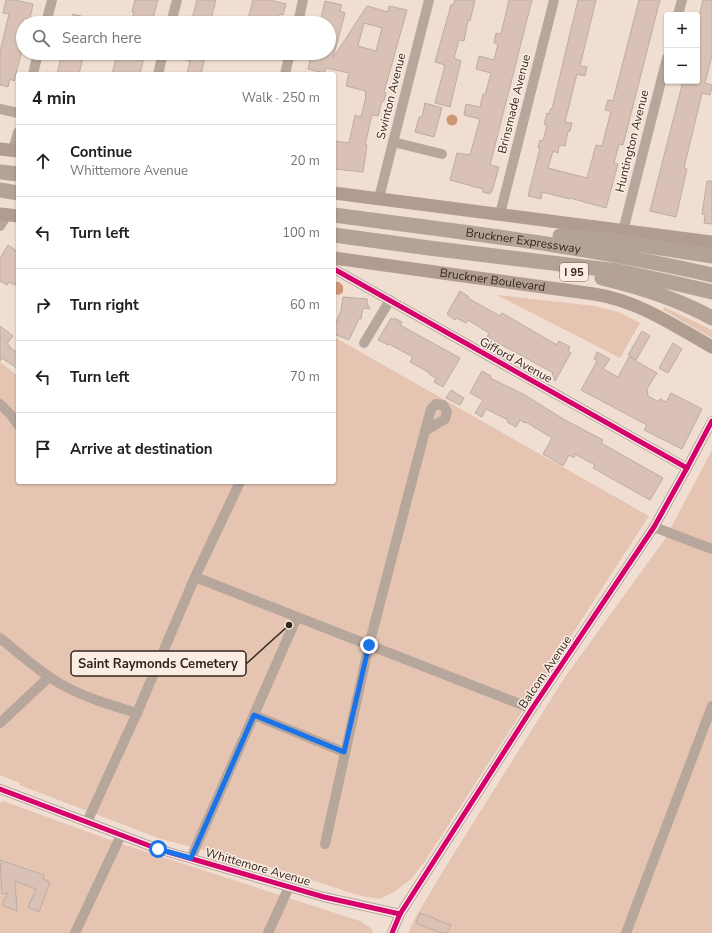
<!DOCTYPE html>
<meta charset="utf-8">
<style>
:root{--surface:#fff;--page:#f6f6f6;--text:#202124;--muted:#757577;--line:#e0e0e0}
body{margin:0;font-family:"Nunito Sans",sans-serif;background:var(--page);color:var(--text)}
.controls{position:absolute;right:12px;top:12px;display:grid;overflow:hidden;border-radius:4px;box-shadow:0 1px 3px #0004}
.controls button{width:36px;height:36px;display:grid;place-items:center;padding:0;border:0;border-bottom:1px solid var(--line);background:var(--surface);color:var(--text);font:20px sans-serif}
.stop{position:absolute;width:12px;height:12px;margin:-9px;border:3px solid #1a73e8;border-radius:50%;background:#fff}
.stop.end{background:#1a73e8;border-color:#fff;box-shadow:0 1px 4px #0008}
.list{margin:0;padding:0;list-style:none}
h2{display:flex;justify-content:space-between;align-items:center;height:52px;margin:0;padding:0 16px;font-size:17px}
h2 small{font-size:13px;font-weight:400;color:var(--muted)}
.list li{display:grid;grid-template-columns:26px 1fr auto;gap:12px;align-items:center;box-sizing:border-box;height:72px;padding:0 16px;border-top:1px solid var(--line)}
.list b{display:block;font-size:15px;white-space:nowrap}
.list p{margin:0;font-size:13px;white-space:nowrap;color:var(--muted)}
.list em{font-size:13px;font-style:normal;color:var(--muted)}
.icon{flex:none;width:22px;height:22px;fill:none;stroke:currentColor;stroke-width:2;stroke-linecap:round;stroke-linejoin:round}
.map{position:relative;flex:none;width:712px;height:933px;overflow:hidden}
.search{position:absolute;background:var(--surface);box-shadow:0 1px 3px #0004;left:16px;top:16px;width:320px;height:44px;display:flex;align-items:center;gap:10px;box-sizing:border-box;padding:0 14px;border-radius:22px;color:var(--muted);font-size:15px}
.panel{position:absolute;background:var(--surface);box-shadow:0 1px 3px #0004;left:16px;top:72px;width:320px;height:412px;border-radius:4px}
.map>svg:first-child{display:block}
</style>
<div class="map">
<svg width="712" height="933" viewBox="0 0 712 933">
<rect width="100%" height="100%" fill="#f1ded3"/>
<!-- green -->
<g fill="#e5c4b1">
<polygon points="497,295 595,306 621,313 640,323 620,358"/>
<polygon points="664,307 712,330 712,338 663,310"/>
<polygon points="334,337 649,516 425,861 411,879 397,890 380,899 361,896 252,861 195,848 161,839 19,785 20,783 0,775 0,362 18,376 18,482 334,482"/>
<polygon points="712,450 712,933 408,933 415,918 446,866 565,677 665,539"/>
<polygon points="3,801 116,842 360,921 371,928 373,933 0,933 0,803"/>
</g>
<!-- water -->
<g fill="#cd9777">
<circle cx="452" cy="120" r="5.5"/>
<polygon points="336,282 339,282 343,286 343,292 339,295 334,294 334,283"/>
</g>
<!-- building -->
<g fill="#d9c2b5" stroke="#bbaca4" fill-rule="evenodd">
<polygon points="6,0 15,0 33,4 30,19 23,18 23,47 14,81 10,79 8,87 0,85 0,52 9,14 3,13"/>
<polygon points="135,0 158,0 153,18 151,18 150,23 131,23 134,12 132,12"/>
<polygon points="197,0 216,0 210,23 191,23"/>
<polygon points="253,0 270,0 286,4 283,15 280,14 278,23 247,23"/>
<polygon points="455,0 475,0 470,21 468,20 464,41 459,40 454,58 461,61 450,107 435,103 445,65 435,62 451,5 453,5"/>
<polygon points="509,0 532,0 490,165 499,167 492,191 490,194 483,192 483,189 450,180 457,153 470,155 480,119 464,115 466,104 480,107 483,94 485,95 491,73 476,69 479,56 494,60 498,44 494,43 496,33 501,34"/>
<polygon points="578,0 596,0 580,66 587,67 585,76 577,74 565,122 572,123 570,131 568,131 565,146 559,145 558,153 553,151 548,168 587,178 596,145 602,146 611,111 605,110 608,100 613,101 639,0 660,0 623,145 619,144 614,163 618,164 606,208 570,198 570,199 542,192 541,199 528,196 540,148 538,148 540,140 543,141 547,125 544,124 547,113 549,114 551,108 552,109"/>
<polygon points="703,0 712,0 712,56 705,83 712,85 712,87 710,95 702,93 684,168 687,169 676,217 650,211 683,81 697,81 697,25"/>
<path d="M 325,1 L 342,5 L 340,11 L 345,13 L 333,58 L 367,6 L 388,12 L 389,6 L 407,10 L 384,92 L 386,93 L 384,101 L 382,101 L 378,116 L 372,115 L 365,145 L 367,145 L 363,172 L 334,169 L 334,141 L 349,143 L 355,115 L 361,117 L 366,97 L 365,96 L 366,91 L 346,86 L 349,73 L 326,68 L 324,73 L 308,69 L 312,53 L 329,53 L 329,23 L 320,23 ZM 364,23 L 382,28 L 376,51 L 358,46 Z"/>
<polygon points="73,14 96,20 96,23 70,23"/>
<polygon points="62,53 84,53 79,74 57,74"/>
<polygon points="124,53 145,53 140,74 112,74 116,58 122,59"/>
<polygon points="170,53 206,53 201,74 187,74 190,61 170,56"/>
<polygon points="425,103 442,108 434,137 415,132 419,117 422,117"/>
<polygon points="707,181 712,181 712,224 704,223 705,215 702,214"/>
<polygon points="8,245 18,252 18,281 15,285 9,282 7,285 0,281 0,258"/>
<polygon points="460,291 468,296 468,298 500,316 502,313 557,345 559,341 570,347 568,351 571,353 555,381 552,372 487,337 489,333 468,320 466,323 456,318 455,320 447,314"/>
<polygon points="343,297 367,299 367,303 370,309 363,308 361,319 359,319 349,340 334,334 334,327 341,311"/>
<polygon points="391,318 393,320 394,318 402,322 400,325 460,358 443,387 434,382 436,378 429,374 430,373 410,362 413,357 389,344 388,345 378,340"/>
<polygon points="0,326 13,336 7,344 10,346 9,347 18,353 18,369 2,358 0,361"/>
<polygon points="642,331 650,336 636,360 628,355"/>
<polygon points="673,343 682,349 668,373 659,368"/>
<polygon points="597,352 610,359 603,369 618,377 629,357 657,373 647,389 648,396 659,402 660,399 666,402 671,393 702,409 682,449 644,430 647,425 581,390 597,361 594,359"/>
<polygon points="482,371 491,376 490,378 523,394 565,420 603,440 601,443 663,478 650,500 593,468 595,465 575,454 574,458 569,455 563,466 543,454 552,438 526,422 525,423 520,420 516,427 507,422 508,420 486,409 482,417 475,413 483,400 470,393"/>
<polygon points="451,390 464,398 460,405 446,398"/>
<polygon points="0,860 44,875 43,879 50,882 39,912 28,907 36,889 15,881 17,911 2,905 8,893 2,894"/>
<polygon points="420,913 451,925 447,933 441,933 416,923"/>
</g>
<g fill="none" stroke-linecap="round" stroke-linejoin="round">
<!-- minor -->
<g stroke="#b7a69c" stroke-width="10">
<polyline points="678,15 682,0"/>
<polyline points="46,23 52,0"/>
<polyline points="171,23 177,0"/>
<polyline points="298,23 303,0"/>
<polyline points="33,74 38,53"/>
<polyline points="158,74 163,53"/>
<polyline points="285,74 290,53"/>
<polyline points="0,109 18,113"/>
<polyline points="393,142 442,154"/>
<polyline points="13,150 18,132"/>
<polyline points="379,198 429,0"/>
<polyline points="500,214 554,0"/>
<polyline points="0,226 7,215"/>
<polyline points="623,231 667,58"/>
<polyline points="334,269 687,468"/>
<polyline points="364,343 390,300"/>
<polyline points="0,404 11,415 18,425"/>
<polyline points="654,527 712,549"/>
<polyline points="195,577 525,706 531,710"/>
<path d="M 0,638 C 19,653 38,671 59,683 C 83,697 110,705 137,713"/>
<polyline points="254,715 344,752"/>
<polyline points="0,723 49,677"/>
<polyline points="0,789 158,849 324,897 400,914"/>
<polyline points="87,822 137,713 195,577 240,482"/>
<polyline points="325,844 369,645 425,431 431,409 436,404 443,405 447,412 445,419 425,431"/>
<polyline points="191,858 297,617"/>
<polyline points="75,933 121,835"/>
<polyline points="268,933 289,887"/>
<polyline points="392,933 400,914 531,710 654,527 687,468 712,421"/>
<polyline points="626,933 712,706"/>
</g>
<!-- major -->
<g stroke="#b09d90" stroke-width="13">
<polyline points="0,149 18,151"/>
<polyline points="334,193 712,242"/>
<polyline points="0,214 18,216"/>
<path id="s1" d="M 334,258 L 594,294 C 639,301 673,325 712,347"/>
</g>
<!-- highway -->
<g stroke="#b5a297" stroke-width="15">
<polyline points="0,172 18,174"/>
<polyline points="0,190 18,193"/>
<path id="s2" d="M 334,215 C 461,232 587,246 712,275"/>
<polyline points="334,235 429,248 618,271 674,283 712,292"/>
<polyline points="560,236 609,240 712,256"/>
<path d="M 602,278 C 640,287 678,299 712,318"/>
</g>
<defs>
<g id="cycleway">
<polyline points="334,269 687,468"/>
<polyline points="0,789 158,849 324,897 400,914"/>
<polyline points="392,933 400,914 531,710 654,527 687,468 712,421"/>
</g>
</defs>
<!-- cycleway casing -->
<use href="#cycleway" stroke="#fbede4" stroke-width="8"/>
<!-- cycleway -->
<use href="#cycleway" stroke="#d6006c" stroke-width="5"/>
</g>
<g fill="none" stroke-linecap="round" stroke-linejoin="round">
<!-- route -->
<polyline stroke="#1a73e8" stroke-width="5" points="158,849 191,858 254,715 344,752 369,645"/>
</g>
<g text-anchor="middle" dominant-baseline="central" stroke-width="3" stroke-linejoin="round" paint-order="stroke">
<!-- shield labels -->
<rect fill="#fbede4" stroke="#6f6259" stroke-width="1" x="560" y="263" width="28" height="18" rx="3"/>
<g font-size="11" font-weight="bold" fill="#33261e">
<text x="574" y="272">I 95</text>
</g>
<!-- street labels -->
<g font-size="12" fill="#33261e" stroke="#fbede4">
<text transform="translate(391 96) rotate(-76)">Swinton Avenue</text>
<text transform="translate(514 104) rotate(-76)">Brinsmade Avenue</text>
<text transform="translate(632 141) rotate(-76)">Huntington Avenue</text>
<text stroke="none"><textPath href="#s2" startOffset="191">Bruckner Expressway</textPath></text>
<text stroke="none"><textPath href="#s1" startOffset="160">Bruckner Boulevard</textPath></text>
<text transform="translate(516 360) rotate(29)">Gifford Avenue</text>
<text transform="translate(545 672) rotate(-56)">Balcom Avenue</text>
<text transform="translate(258 867) rotate(16)">Whittemore Avenue</text>
</g>
</g>
<!-- callouts -->
<path fill="none" stroke="#33261e" stroke-width="1.5" d="M289 625L246 664"/>
<circle fill="#33261e" stroke="#fbede4" stroke-width="1.5" cx="289" cy="625" r="4"/>
<rect fill="#fbede4" stroke="#33261e" stroke-width="1.5" x="71" y="651" width="175" height="25" rx="4"/>
<g font-size="13" text-anchor="middle" font-weight="bold" fill="#33261e">
<text x="158" y="668">Saint Raymonds Cemetery</text>
</g>
</svg>
<div class="controls">
<button>+</button>
<button>−</button>
</div>
<div class="stop" style="left:158px;top:849px"></div>
<div class="stop end" style="left:369px;top:645px"></div>
<div class="search"><svg class="icon" aria-label="search" viewBox="0 0 24 24"><circle cx="10" cy="10" r="6"/><path d="M15 15l6 6"/></svg>Search here</div>
<section class="panel">
<h2>4 min<small>Walk · 250 m</small></h2>
<ul class="list">
<li><svg class="icon" aria-label="ahead" viewBox="0 0 24 24"><path d="M12 20V5M6 11l6-6 6 6"/></svg><div><b>Continue</b><p>Whittemore Avenue</p></div><em>20 m</em></li>
<li><svg class="icon" aria-label="left" viewBox="0 0 24 24"><path d="M17 20v-9H6M10 6l-5 5 5 5"/></svg><div><b>Turn left</b></div><em>100 m</em></li>
<li><svg class="icon" aria-label="right" viewBox="0 0 24 24"><path d="M7 20v-9h11M14 6l5 5-5 5"/></svg><div><b>Turn right</b></div><em>60 m</em></li>
<li><svg class="icon" aria-label="left" viewBox="0 0 24 24"><path d="M17 20v-9H6M10 6l-5 5 5 5"/></svg><div><b>Turn left</b></div><em>70 m</em></li>
<li><svg class="icon" aria-label="arrive" viewBox="0 0 24 24"><path d="M6 21V4h12l-3 4 3 4H6"/></svg><div><b>Arrive at destination</b></div></li>
</ul>
</section>
</div>
